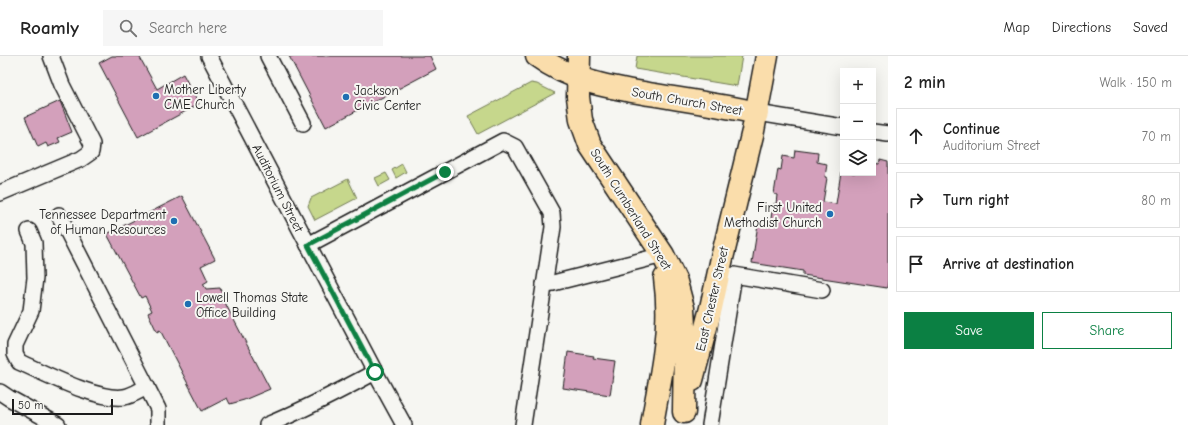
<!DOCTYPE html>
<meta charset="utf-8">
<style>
:root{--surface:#fff;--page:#f6f6f6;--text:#222;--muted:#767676;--line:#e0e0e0;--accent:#0b8043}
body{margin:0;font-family:"Comic Neue",sans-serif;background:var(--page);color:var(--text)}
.controls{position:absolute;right:12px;top:12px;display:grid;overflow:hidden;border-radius:0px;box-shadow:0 4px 16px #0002}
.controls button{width:36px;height:36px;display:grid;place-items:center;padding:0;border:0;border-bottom:1px solid var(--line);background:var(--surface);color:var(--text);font:20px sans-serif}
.scale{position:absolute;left:12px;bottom:10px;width:101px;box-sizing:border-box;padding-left:4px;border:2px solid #1c1c1c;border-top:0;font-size:11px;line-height:14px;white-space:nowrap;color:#1c1c1c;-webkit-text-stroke:3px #f6f6f2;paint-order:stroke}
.stop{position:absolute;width:12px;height:12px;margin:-9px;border:3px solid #0b8043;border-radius:50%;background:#fff}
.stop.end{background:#0b8043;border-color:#fff;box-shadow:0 1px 4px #0008}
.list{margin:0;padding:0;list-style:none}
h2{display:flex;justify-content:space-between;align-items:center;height:52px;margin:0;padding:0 16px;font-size:17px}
h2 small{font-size:13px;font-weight:400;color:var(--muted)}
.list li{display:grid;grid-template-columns:26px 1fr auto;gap:12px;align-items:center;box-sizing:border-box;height:56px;margin:0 8px 8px;padding:0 8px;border:1px solid var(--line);border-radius:0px}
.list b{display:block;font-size:15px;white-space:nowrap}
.list p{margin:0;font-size:13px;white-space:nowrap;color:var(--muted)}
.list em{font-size:13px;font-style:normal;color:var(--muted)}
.actions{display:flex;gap:8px;padding:12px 16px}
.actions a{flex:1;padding:9px 0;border:1px solid var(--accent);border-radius:0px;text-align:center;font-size:14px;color:var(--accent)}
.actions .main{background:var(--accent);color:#fff}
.icon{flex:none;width:22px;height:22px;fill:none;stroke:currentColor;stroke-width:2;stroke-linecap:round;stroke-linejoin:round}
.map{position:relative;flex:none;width:888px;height:369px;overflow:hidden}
header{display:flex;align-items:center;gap:24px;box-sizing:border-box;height:56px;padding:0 20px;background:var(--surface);border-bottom:1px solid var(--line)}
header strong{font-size:19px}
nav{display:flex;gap:22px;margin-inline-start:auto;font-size:14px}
.search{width:280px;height:36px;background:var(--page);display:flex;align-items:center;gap:10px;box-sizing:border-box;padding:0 14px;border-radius:0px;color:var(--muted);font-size:15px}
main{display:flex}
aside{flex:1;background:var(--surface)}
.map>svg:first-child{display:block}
</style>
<header>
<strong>Roamly</strong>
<div class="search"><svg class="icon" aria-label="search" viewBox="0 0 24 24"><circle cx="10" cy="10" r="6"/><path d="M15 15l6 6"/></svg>Search here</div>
<nav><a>Map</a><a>Directions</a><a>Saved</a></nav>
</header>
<main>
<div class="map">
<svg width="888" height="369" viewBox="0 0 888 369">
<rect width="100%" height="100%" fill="#f6f6f2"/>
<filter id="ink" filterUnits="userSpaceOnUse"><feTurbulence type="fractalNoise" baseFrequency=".025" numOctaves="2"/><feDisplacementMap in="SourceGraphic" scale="8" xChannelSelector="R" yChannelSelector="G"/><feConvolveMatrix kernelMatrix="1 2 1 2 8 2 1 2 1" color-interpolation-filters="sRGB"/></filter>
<g filter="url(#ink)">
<!-- green -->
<g fill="#c6d78c" stroke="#717a54">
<polygon points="637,0 742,0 737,30 635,13"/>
<polygon points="531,27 537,28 555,37 478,78 468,60"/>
<polygon points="402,108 406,116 396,122 392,114"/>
<polygon points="386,117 390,124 379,130 375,122"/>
<polygon points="348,123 357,142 315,164 308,150 311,142"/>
</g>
<!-- building -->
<g fill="#d3a0bb" stroke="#1c1c1c">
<polygon points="112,0 139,0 157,33 183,18 199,48 138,81 99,7"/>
<polygon points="289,0 430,0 436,13 326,71"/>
<polygon points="60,45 72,76 58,82 60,86 48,91 46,87 38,91 25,61"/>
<polygon points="795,94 818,97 817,106 827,108 825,121 827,122 823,146 836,148 843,103 843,117 873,117 873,107 879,108 880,104 888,106 888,224 887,232 803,219 803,215 752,207 758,168 770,170 773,148 776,148 777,139 774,138 778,113 781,114 783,100 794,102"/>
<polygon points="182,140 215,203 201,210 208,225 203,228 206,233 220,232 224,241 222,241 270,333 244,344 230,348 227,342 202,355 160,274 157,276 148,257 152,255 145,240 141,242 107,178"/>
<polygon points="568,296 594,300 593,302 615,305 610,339 563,332"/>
</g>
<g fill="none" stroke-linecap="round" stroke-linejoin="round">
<defs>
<g id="minor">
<polyline points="209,0 375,316 404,369"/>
<polyline points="268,0 303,67"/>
<polyline points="757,57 843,71"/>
<polyline points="873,76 888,78"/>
<polyline points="0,137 81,103 91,96 92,88 62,29 51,0"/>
<polyline points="59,159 147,331"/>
<path d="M 29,175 L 34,187 L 35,222 L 31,255 L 15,289 L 15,298 L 19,306 C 45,317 97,345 124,341 C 132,340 140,334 147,331 L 158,353 L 158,369"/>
<polyline points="308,189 503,85 515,91 552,157 553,171 523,369"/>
<polyline points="544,228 553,227 663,199"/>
<polyline points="0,336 9,342 58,369"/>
<path d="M 267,369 C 304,354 340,335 375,316"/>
<polyline points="710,369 734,219 822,234"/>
</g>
<g id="highway">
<path d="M 537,0 C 571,25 608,31 649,38 C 685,44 721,49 757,57"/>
<polyline points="579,0 578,41 581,64 590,89 663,199 676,226 683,252 685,288 684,356"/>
<polyline points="692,324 711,252 722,202 753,75 767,0"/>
<path d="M 652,369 C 657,336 666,302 667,268 C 668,253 667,237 665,222"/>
</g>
</defs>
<!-- minor casing -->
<use href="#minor" stroke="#1c1c1c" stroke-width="18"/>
<!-- highway casing -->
<use href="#highway" stroke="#1c1c1c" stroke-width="25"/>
<!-- minor -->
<use href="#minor" stroke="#f6f6f2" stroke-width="15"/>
<!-- highway -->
<use href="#highway" stroke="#faddab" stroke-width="22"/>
</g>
</g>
<g fill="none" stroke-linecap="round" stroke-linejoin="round" filter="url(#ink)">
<!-- route -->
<polyline stroke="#0b8043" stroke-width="5" points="375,316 308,189 445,116"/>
</g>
<!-- markers -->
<g fill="#1f6fb2" stroke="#f6f6f2" stroke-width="1.5">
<circle cx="156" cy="40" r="4"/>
<circle cx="346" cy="41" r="4"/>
<circle cx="830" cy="158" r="4"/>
<circle cx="174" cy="165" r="4"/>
<circle cx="188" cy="248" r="4"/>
</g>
<g text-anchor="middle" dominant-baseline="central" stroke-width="4" stroke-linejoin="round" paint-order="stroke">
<!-- poi labels -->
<g font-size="13" fill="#1c1c1c" stroke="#f6f6f2" text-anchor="start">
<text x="164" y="33">Mother Liberty<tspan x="164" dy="15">CME Church</tspan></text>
<text x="354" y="34">Jackson<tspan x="354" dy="15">Civic Center</tspan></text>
<text x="822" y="151" text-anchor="end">First United<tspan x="822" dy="15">Methodist Church</tspan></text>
<text x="166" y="158" text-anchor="end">Tennessee Department<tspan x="166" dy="15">of Human Resources</tspan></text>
<text x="196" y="241">Lowell Thomas State<tspan x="196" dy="15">Office Building</tspan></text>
</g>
<!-- street labels -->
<g font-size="13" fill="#1c1c1c" stroke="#f6f6f2">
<text transform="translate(687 45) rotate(10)">South Church Street</text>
<text transform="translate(278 132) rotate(63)">Auditorium Street</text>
<text transform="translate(631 153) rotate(58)">South Cumberland Street</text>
<text transform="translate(712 243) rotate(-77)">East Chester Street</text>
</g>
</g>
</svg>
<div class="controls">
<button>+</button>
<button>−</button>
<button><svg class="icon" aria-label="layers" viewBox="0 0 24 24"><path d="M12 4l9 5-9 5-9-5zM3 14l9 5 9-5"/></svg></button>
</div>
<div class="scale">50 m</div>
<div class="stop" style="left:375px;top:316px"></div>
<div class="stop end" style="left:445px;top:116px"></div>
</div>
<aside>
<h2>2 min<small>Walk · 150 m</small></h2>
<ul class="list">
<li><svg class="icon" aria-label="ahead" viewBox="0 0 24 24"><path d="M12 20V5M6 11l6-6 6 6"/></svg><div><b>Continue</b><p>Auditorium Street</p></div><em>70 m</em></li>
<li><svg class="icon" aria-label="right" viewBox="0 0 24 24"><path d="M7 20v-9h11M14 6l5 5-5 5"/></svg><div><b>Turn right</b></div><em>80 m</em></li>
<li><svg class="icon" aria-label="arrive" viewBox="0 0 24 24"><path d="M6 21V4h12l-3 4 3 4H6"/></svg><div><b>Arrive at destination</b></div></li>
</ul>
<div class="actions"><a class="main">Save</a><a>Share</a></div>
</aside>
</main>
